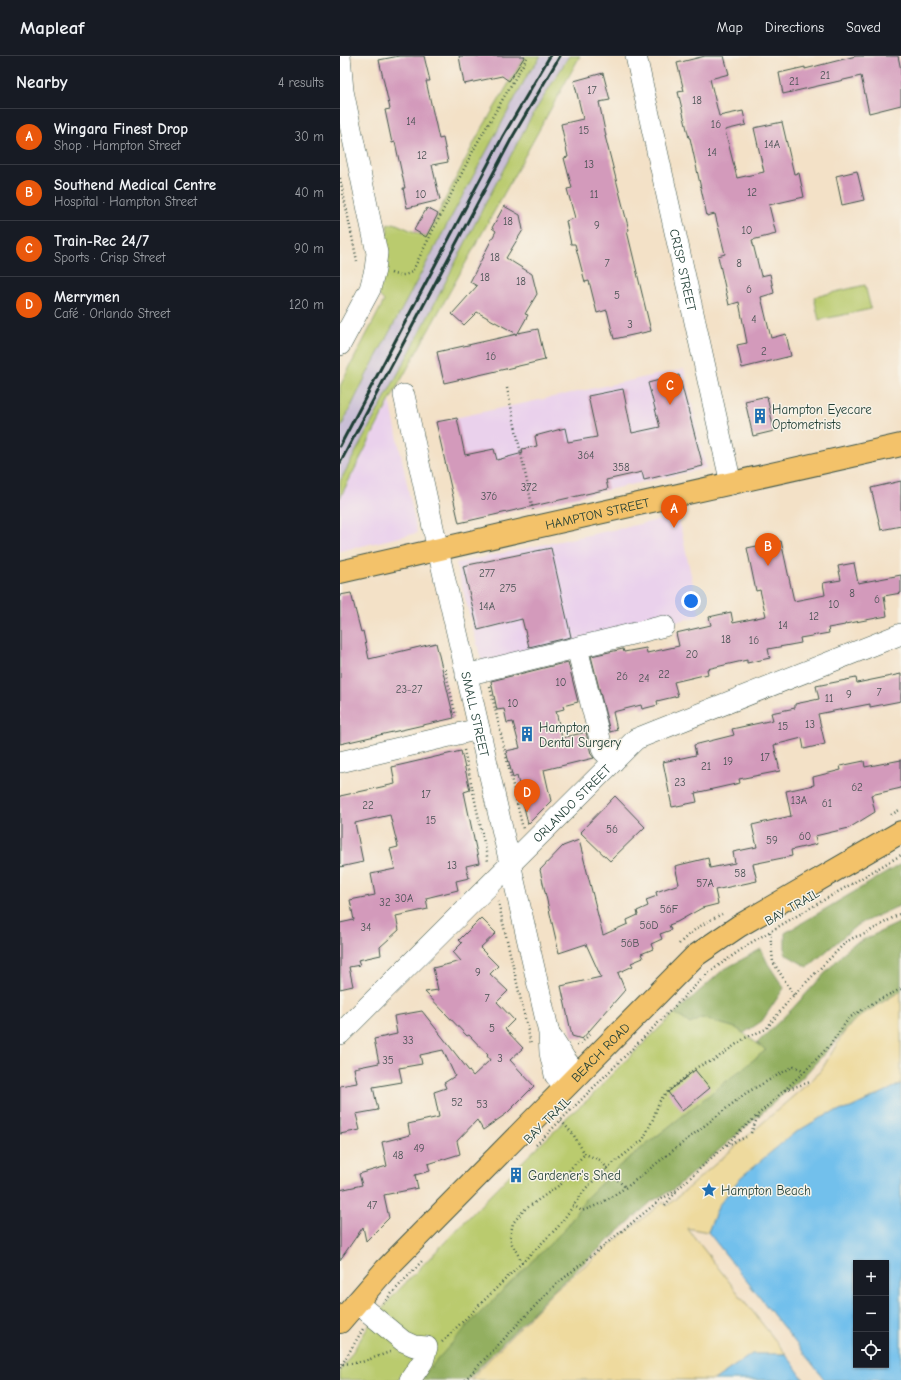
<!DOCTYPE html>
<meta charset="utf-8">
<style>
:root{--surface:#171b24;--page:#242831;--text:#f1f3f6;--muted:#9ea1a6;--line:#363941;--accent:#ea580c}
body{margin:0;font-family:"Comic Neue",sans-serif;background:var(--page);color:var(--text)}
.controls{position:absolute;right:12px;bottom:12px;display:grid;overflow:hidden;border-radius:0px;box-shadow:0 1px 3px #0004}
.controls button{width:36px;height:36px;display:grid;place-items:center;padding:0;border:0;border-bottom:1px solid var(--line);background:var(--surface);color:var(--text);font:20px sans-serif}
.you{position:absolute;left:351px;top:545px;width:14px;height:14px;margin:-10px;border:3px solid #fff;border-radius:50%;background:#1a73e8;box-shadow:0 0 0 6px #1a73e833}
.badge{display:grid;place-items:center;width:26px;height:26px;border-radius:50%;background:var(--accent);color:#fff;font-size:13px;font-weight:700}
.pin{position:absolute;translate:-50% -33px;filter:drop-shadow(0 1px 2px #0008)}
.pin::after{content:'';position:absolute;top:21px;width:14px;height:12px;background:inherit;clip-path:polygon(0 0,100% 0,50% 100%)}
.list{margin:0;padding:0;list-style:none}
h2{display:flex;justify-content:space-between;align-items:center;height:52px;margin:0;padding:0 16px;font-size:17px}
h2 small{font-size:13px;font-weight:400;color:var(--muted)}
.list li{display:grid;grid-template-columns:26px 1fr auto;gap:12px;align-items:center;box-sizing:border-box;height:56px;padding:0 16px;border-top:1px solid var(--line)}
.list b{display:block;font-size:15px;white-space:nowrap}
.list p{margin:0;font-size:13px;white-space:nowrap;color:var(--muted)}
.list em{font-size:13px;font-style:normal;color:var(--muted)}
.icon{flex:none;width:22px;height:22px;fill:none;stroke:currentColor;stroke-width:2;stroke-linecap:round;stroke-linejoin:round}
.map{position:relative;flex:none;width:561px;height:1324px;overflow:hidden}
header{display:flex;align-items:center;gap:24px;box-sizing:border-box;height:56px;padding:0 20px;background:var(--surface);border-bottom:1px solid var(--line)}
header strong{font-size:19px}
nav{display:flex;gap:22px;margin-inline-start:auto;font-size:14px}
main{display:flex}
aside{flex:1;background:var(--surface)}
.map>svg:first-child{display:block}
</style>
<header>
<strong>Mapleaf</strong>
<nav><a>Map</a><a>Directions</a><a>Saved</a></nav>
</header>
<main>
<aside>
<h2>Nearby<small>4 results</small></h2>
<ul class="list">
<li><span class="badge">A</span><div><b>Wingara Finest Drop</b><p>Shop · Hampton Street</p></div><em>30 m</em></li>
<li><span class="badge">B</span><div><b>Southend Medical Centre</b><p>Hospital · Hampton Street</p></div><em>40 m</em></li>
<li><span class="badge">C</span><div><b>Train-Rec 24/7</b><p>Sports · Crisp Street</p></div><em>90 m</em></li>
<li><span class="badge">D</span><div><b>Merrymen</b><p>Café · Orlando Street</p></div><em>120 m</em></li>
</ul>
</aside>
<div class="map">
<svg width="561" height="1324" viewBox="0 0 561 1324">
<rect width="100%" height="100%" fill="#f7f3e8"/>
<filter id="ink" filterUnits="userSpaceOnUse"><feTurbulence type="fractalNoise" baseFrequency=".025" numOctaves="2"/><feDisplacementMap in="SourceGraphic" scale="8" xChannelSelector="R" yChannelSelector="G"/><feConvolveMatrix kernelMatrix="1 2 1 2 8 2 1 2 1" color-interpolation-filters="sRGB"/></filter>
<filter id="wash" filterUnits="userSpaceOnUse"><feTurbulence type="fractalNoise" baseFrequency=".012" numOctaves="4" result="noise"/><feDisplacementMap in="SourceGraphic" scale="16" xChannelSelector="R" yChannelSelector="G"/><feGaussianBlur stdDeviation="0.9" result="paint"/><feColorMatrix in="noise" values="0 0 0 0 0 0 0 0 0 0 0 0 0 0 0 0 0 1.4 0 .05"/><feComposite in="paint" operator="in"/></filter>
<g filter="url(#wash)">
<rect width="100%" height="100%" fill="#f3e1c7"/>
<!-- built -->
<g fill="#ead1ec">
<polygon points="344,313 366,412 119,467 96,366"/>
<polygon points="50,344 77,477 0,495 0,442"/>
<polygon points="338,460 360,560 143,611 116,507"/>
</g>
<!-- industrial -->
<polygon fill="#cabfd6" points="201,0 229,0 190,63 143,152 75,286 0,425 0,373 27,318 188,18"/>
<!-- green -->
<g fill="#bacb6e" stroke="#6c8451">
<polygon points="185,0 201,0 188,18 27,318 0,373 0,330 44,245 36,236 43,220 47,208 44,183 48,176 47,169 54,167 86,181 137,81"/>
<polygon points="229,0 240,0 50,344 0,442 0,425 5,416 75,286 143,152 190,63"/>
<polygon points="525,229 531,253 479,264 474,241"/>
<polygon points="335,957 350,968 361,962 396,972 426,994 279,1110 246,1142 226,1172 79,1324 0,1324 0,1316 30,1268 51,1242 188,1100 220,1070 227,1061 249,1043 273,1017"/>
</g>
<!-- forest -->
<g fill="#93af61" stroke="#59764a">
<polygon points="561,808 561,849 517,869 468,911 445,898 445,877"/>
<polygon points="561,866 561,935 525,957 513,966 462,1022 334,1133 312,1145 214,1234 127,1324 79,1324 129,1268 226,1172 246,1142 279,1110 426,994 417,987 453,952 510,890"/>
<polygon points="421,893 428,908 444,932 422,965 404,977 396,972 361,962 350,968 335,957 383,914"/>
</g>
<!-- sand -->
<polygon fill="#eeda9e" stroke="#868c69" points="561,935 561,1028 511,1052 487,1058 453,1078 435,1095 379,1149 368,1176 347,1172 446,1298 412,1298 374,1324 130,1324 215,1234 323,1146 327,1150 472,1024 482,1013 503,978 513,966 525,957"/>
<!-- water -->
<g fill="#72c0ec" stroke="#487e90" fill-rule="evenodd">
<path d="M 561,1028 L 561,1324 L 485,1324 L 368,1176 L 379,1149 L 401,1121 L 453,1078 L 487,1058 L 511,1052 ZM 516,1207 L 546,1207 L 546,1309 L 516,1309 Z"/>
<polygon points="412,1298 446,1298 464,1324 374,1324"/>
</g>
<g id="blocks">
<!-- building -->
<g fill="#d39abb">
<polygon points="59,0 84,0 90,25 86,25 99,83 103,82 108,106 92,109 100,144 67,152 63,132 65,132 55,86 52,87 45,54 50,53 39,4"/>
<polygon points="119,0 185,0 169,25 162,20 124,28"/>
<polygon points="365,0 384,0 389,18 370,23 379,60 403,55 406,69 385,74 397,122 424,116 414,72 442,66 454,118 459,117 464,141 429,149 436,178 412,184 421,220 430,218 434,237 421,241 431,282 446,278 451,300 402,312 397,289 407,287 399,246 389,249 378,200 385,198 375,158 367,160 350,82 349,82 338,36 344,35 337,7"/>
<polygon points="516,0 558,0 561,14 561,49 529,57 521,20 443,38 439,17 465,11 465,13"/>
<polygon points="263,17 270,44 259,46 266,80 265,80 289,174 287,175 311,275 274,283 267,254 257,257 249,225 245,226 235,188 231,188 226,165 235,162 227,133 232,132 224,102 228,101 221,68 243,63 234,25"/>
<polygon points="517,115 524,144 502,149 496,120"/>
<polygon points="164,150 180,159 183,174 166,202 192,218 197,238 185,258 188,259 178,277 198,273 205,304 104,327 97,296 177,278 137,256 124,269 112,258 137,230 130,226 156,175 152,172"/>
<polygon points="87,152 98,158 86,181 74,174"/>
<polygon points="339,319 363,410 304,424 302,416 266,424 268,433 119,467 96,366 117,362 125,399 154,393 157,404 183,397 182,393 197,390 195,380 225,372 228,386 257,381 248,340 283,333 292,377 320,371 308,327"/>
<polygon points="427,340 434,375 413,380 405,345"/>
<polygon points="561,425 561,470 541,474 531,432"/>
<polygon points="441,485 454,545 485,539 483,527 501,524 498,510 514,507 518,527 561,519 561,537 544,540 547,560 505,568 505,569 488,572 489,577 460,582 461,587 428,593 430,602 407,607 407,604 367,613 368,618 334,626 338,640 317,645 318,649 302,653 301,649 273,656 277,674 270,676 251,600 283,593 284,596 306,592 307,597 339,590 336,577 371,569 369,561 391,556 393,567 426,560 420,534 416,535 407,492"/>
<polygon points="211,492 231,581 189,591 182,563 138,574 123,510"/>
<polygon points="11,537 21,576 23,575 29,603 96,587 114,662 0,688 0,539"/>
<polygon points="228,606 238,646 223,650 224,653 216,655 222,682 246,676 251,698 254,702 204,714 211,745 188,768 177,720 173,722 166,695 180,692 173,666 167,667 164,653 157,654 151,625"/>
<polygon points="561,618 561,645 530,651 530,648 478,658 485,688 464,693 462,682 434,689 440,715 399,723 400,727 355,737 357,746 332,751 323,706 356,699 354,689 394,679 392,673 433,664 431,657 455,652 455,648 479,643 476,630 516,622 517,627"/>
<polygon points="121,695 130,734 124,736 139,807 126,810 129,822 116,825 118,834 86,842 88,853 56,860 59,874 40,891 41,899 18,904 20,909 9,911 13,930 0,933 0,867 14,864 10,844 35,839 31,818 55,813 50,793 58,791 50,759 15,767 23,806 0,811 0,740 55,728 52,711"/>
<polygon points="561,704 561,732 531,739 535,756 509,772 475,780 477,788 451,794 452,800 413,808 417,825 375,834 378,848 362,852 337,866 329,869 331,874 320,878 322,883 311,888 313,893 301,898 303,902 291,907 293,910 278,917 285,934 242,983 232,980 221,930 261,921 246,888 219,897 200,814 223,790 239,784 263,879 288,868 287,864 298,859 297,855 308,850 306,844 317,840 316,836 339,828 335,810 368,802 370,812 395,807 393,796 417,791 412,769 451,760 446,735 474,729 473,721 501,714 500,710 524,705 525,711"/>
<polygon points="275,740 305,771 270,805 240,776"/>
<polygon points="141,862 156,877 140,892 158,910 150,918 168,935 157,946 174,964 165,973 183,992 170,1004 194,1030 166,1058 143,1074 137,1064 117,1085 120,1098 88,1108 90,1115 75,1119 78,1132 44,1139 49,1162 26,1185 23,1171 0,1204 0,1134 22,1129 19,1118 47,1110 42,1086 70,1079 68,1068 99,1061 94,1036 106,1032 104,1027 115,1020 103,994 80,999 82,1008 59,1012 62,1026 33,1031 38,1054 16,1058 20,1074 0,1078 0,1030 17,1027 14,1012 39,1007 34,983 57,978 54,960 82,955 133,1020 150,1004 147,1000 148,999 129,979 127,980 85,936 98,934 93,912 121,905 113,896 122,887 119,884"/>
<polygon points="355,1014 370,1032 342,1055 328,1036"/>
</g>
</g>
</g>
<g filter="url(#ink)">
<use href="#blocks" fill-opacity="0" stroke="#3f564a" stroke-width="1"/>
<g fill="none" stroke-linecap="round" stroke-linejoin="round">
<defs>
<g id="minor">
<path id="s1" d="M 296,0 L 391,428"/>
<polyline points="0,289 30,233 35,214 37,197 3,35 0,0"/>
<path id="s2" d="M 64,339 L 98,494 L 209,977 L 210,997 L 214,1014 L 215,1019 L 225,1031"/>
<polyline points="237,592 263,695 274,705"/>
<polyline points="126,619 324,570"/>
<polyline points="0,706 139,673"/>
<path id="s3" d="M 0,978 L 296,683 L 561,578"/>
<polyline points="212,982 225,1003 238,1019"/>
<polyline points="16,1246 63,1285 74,1290 87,1291 83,1305 70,1324"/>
</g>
<g id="major">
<path id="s4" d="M 0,516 L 196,471 L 561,389"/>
<path id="s5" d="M 0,1266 L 45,1214 L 355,900 L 399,870 L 561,776"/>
</g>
</defs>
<!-- minor casing -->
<use href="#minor" stroke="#3f564a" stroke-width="22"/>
<!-- major casing -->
<use href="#major" stroke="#3f564a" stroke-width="24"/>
<!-- path -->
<g stroke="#3f564a" stroke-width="2.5" stroke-dasharray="1 3" stroke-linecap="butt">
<polyline points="0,122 17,205"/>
<path d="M 51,217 C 59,220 64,220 72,216 L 136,89 L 188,0"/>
<polyline points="167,332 193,454"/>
<polyline points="105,613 116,660"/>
<polyline points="150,631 183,773"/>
<polyline points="124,694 148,805"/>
<polyline points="551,759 561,753"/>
<polyline points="158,845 191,988"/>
<polyline points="430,876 433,906 454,939"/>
<path d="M 339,888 C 352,874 366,866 382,858"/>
<polyline points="237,989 239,989 251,977"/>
<polyline points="445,1034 470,1026"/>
<polyline points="221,1065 233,1078 245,1098 260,1104 267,1112"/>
<polyline points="411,1077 418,1060"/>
<polyline points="196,1089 368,917 412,886 561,799"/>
<polyline points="387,1089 406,1081"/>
<polyline points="266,1113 285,1131"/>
<polyline points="233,1149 242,1155 260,1148 288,1130 406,1037 454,1010 465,1015"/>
<polyline points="325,1149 336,1136"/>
<polyline points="182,1206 172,1188 170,1181 173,1167 184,1154 221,1128 231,1112 245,1098"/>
<polyline points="43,1247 82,1205"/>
<polyline points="102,1286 218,1171 246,1132 267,1112 303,1084 313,1063 319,1046 325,1038 357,1011 374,1004 405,982 426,973 450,943 506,886 515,881 525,878 561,857"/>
<polyline points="3,1308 22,1306 50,1296"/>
<polyline points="0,1312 23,1273"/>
<polyline points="125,1324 213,1231 320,1144 337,1134 465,1015 490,989 509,962 538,944 561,933"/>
</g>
<!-- minor -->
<use href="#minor" stroke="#fff" stroke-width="21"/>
<!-- major -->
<use href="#major" stroke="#f3c26a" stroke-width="22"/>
<!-- rail -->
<g stroke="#1f3d34" stroke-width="3">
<polyline points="0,390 163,80 210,0"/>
<polyline points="0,407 173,80 220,0"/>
</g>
</g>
</g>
<!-- icons -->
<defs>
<symbol id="building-bare" viewBox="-9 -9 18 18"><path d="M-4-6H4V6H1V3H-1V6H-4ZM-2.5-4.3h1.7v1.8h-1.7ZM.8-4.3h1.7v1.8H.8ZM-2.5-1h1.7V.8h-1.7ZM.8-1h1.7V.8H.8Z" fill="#1f6fb2" stroke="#f7f3e8" stroke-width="2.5" paint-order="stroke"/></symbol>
<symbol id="sight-bare" viewBox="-9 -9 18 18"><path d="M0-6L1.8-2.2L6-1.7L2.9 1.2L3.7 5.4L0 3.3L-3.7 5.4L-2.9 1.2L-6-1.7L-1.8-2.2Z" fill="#1f6fb2" stroke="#f7f3e8" stroke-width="2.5" paint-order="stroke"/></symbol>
</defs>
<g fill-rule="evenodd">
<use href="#building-bare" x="409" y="349" width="22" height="22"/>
<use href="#building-bare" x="176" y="667" width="22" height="22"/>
<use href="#building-bare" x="165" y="1108" width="22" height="22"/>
<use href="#sight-bare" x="358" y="1123" width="22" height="22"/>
</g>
<g text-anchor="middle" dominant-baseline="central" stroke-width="3" stroke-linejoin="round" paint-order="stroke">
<!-- number labels -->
<g font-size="11" fill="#4c5456">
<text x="485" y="19">21</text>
<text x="454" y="25">21</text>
<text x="252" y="34">17</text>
<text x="357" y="44">18</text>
<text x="71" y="65">14</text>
<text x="376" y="68">16</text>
<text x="244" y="74">15</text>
<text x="432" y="88">14A</text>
<text x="372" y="96">14</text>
<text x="82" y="99">12</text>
<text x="249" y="108">13</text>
<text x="412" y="136">12</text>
<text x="81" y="138">10</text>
<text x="254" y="138">11</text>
<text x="168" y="165">18</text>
<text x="257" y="169">9</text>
<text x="407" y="174">10</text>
<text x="155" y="201">18</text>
<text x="267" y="207">7</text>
<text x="399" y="207">8</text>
<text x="145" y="221">18</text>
<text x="181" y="225">18</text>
<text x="409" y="233">6</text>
<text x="277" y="239">5</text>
<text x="414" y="263">4</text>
<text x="290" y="268">3</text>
<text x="424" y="295">2</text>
<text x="151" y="300">16</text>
<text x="246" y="399">364</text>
<text x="281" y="411">358</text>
<text x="189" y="431">372</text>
<text x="149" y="440">376</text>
<text x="147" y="517">277</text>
<text x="168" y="532">275</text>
<text x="512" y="537">8</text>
<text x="537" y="543">6</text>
<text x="494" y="548">10</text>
<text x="147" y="550">14A</text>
<text x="474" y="560">12</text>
<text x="443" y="569">14</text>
<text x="386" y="583">18</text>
<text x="414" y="584">16</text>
<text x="352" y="598">20</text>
<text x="324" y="618">22</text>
<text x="282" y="620">26</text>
<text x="304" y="622">24</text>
<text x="221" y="626">10</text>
<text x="69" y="633">23-27</text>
<text x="539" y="636">7</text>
<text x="509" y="638">9</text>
<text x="489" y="642">11</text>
<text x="173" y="647">10</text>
<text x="470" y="668">13</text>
<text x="443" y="670">15</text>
<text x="425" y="701">17</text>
<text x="388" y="705">19</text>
<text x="366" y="710">21</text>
<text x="340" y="726">23</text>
<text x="517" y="731">62</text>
<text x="86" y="738">17</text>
<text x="459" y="744">13A</text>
<text x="487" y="747">61</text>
<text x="28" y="749">22</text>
<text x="91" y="764">15</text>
<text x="272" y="773">56</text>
<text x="465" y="780">60</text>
<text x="432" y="784">59</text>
<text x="112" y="809">13</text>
<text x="400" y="817">58</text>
<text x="365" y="827">57A</text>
<text x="64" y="842">30A</text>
<text x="45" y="846">32</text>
<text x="329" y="853">56F</text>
<text x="309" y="869">56D</text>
<text x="26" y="871">34</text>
<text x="290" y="887">56B</text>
<text x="138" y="916">9</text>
<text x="147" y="942">7</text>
<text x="152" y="972">5</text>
<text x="68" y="984">33</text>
<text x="160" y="1002">3</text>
<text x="48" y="1004">35</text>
<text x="117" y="1046">52</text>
<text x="142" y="1048">53</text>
<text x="79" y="1092">49</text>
<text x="58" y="1099">48</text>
<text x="32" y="1149">47</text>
</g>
<!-- street labels -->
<g font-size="13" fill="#1f3d34" stroke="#f7f3e8">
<text stroke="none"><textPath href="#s1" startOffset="219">CRISP STREET</textPath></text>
<text stroke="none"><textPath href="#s4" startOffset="264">HAMPTON STREET</textPath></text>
<text stroke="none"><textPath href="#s2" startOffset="327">SMALL STREET</textPath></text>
<text stroke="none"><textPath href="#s3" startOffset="327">ORLANDO STREET</textPath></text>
<text transform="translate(452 851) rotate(-30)">BAY TRAIL</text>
<text stroke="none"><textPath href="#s5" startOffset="375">BEACH ROAD</textPath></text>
<text transform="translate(207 1064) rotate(-45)">BAY TRAIL</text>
</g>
<!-- poi labels -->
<g font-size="13" fill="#1f3d34" stroke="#f7f3e8" text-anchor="start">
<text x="432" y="353">Hampton Eyecare<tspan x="432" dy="15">Optometrists</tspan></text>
<text x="199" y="671">Hampton<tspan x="199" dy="15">Dental Surgery</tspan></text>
<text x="188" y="1119">Gardener's Shed</text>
<text x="381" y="1134">Hampton Beach</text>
</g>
</g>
</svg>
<div class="controls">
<button>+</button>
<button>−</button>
<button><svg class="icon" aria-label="locate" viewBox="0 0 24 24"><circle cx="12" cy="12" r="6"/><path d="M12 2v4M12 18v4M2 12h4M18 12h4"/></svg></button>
</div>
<div class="you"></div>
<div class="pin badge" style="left:334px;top:472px">A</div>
<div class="pin badge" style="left:428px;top:510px">B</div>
<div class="pin badge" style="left:330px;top:349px">C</div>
<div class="pin badge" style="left:187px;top:756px">D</div>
</div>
</main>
